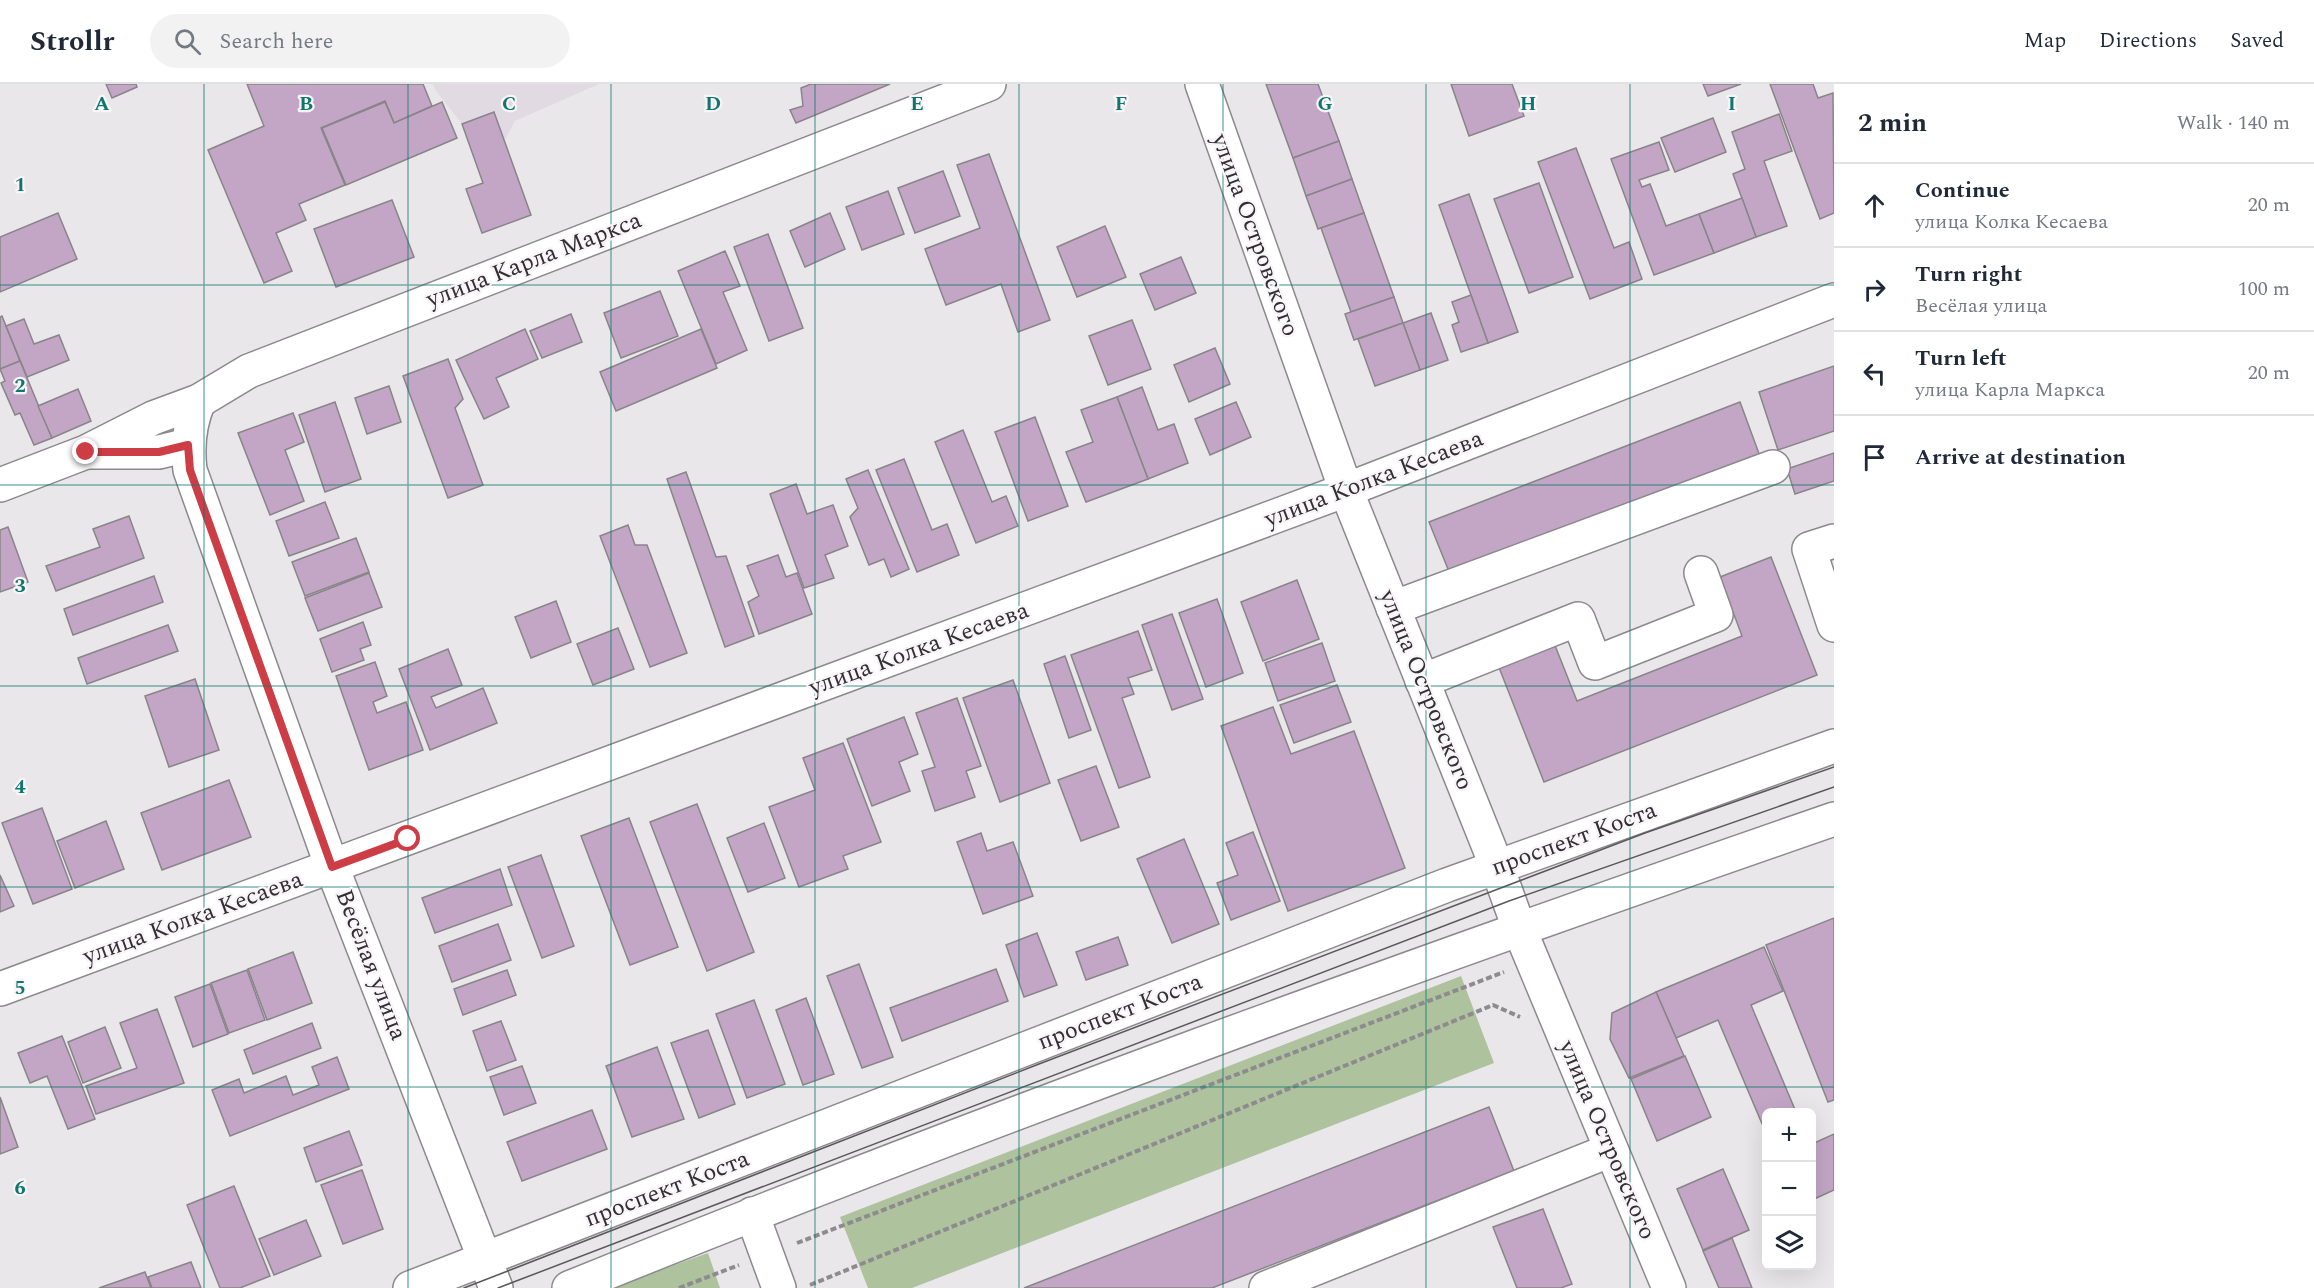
<!DOCTYPE html>
<meta charset="utf-8">
<style>
:root{--surface:#fff;--page:#f2f2f3;--text:#1f2937;--muted:#747a83;--line:#e0e1e3}
body{margin:0;font-family:Spectral,serif;background:var(--page);color:var(--text)}
.controls{position:absolute;right:18px;bottom:18px;display:grid;overflow:hidden;border-radius:9px;box-shadow:0 6px 24px #0002}
.controls button{width:54px;height:54px;display:grid;place-items:center;padding:0;border:0;border-bottom:2px solid var(--line);background:var(--surface);color:var(--text);font:30px sans-serif}
.stop{position:absolute;width:18px;height:18px;margin:-14px;border:4px solid #cd3d46;border-radius:50%;background:#fff}
.stop.end{background:#cd3d46;border-color:#fff;box-shadow:0 2px 6px #0008}
.list{margin:0;padding:0;list-style:none}
h2{display:flex;justify-content:space-between;align-items:center;height:78px;margin:0;padding:0 24px;font-size:26px}
h2 small{font-size:20px;font-weight:400;color:var(--muted)}
.list li{display:grid;grid-template-columns:39px 1fr auto;gap:18px;align-items:center;box-sizing:border-box;height:84px;padding:0 24px;border-top:2px solid var(--line)}
.list b{display:block;font-size:22px;white-space:nowrap}
.list p{margin:0;font-size:20px;white-space:nowrap;color:var(--muted)}
.list em{font-size:20px;font-style:normal;color:var(--muted)}
.icon{flex:none;width:33px;height:33px;fill:none;stroke:currentColor;stroke-width:2;stroke-linecap:round;stroke-linejoin:round}
.map{position:relative;flex:none;width:1834px;height:1204px;overflow:hidden}
header{display:flex;align-items:center;gap:36px;box-sizing:border-box;height:84px;padding:0 30px;background:var(--surface);border-bottom:2px solid var(--line)}
header strong{font-size:28px}
nav{display:flex;gap:33px;margin-inline-start:auto;font-size:21px}
.search{width:420px;height:54px;background:var(--page);display:flex;align-items:center;gap:15px;box-sizing:border-box;padding:0 21px;border-radius:33px;color:var(--muted);font-size:22px}
main{display:flex}
aside{flex:1;background:var(--surface)}
.map>svg:first-child{display:block}
</style>
<header>
<strong>Strollr</strong>
<div class="search"><svg class="icon" aria-label="search" viewBox="0 0 24 24"><circle cx="10" cy="10" r="6"/><path d="M15 15l6 6"/></svg>Search here</div>
<nav><a>Map</a><a>Directions</a><a>Saved</a></nav>
</header>
<main>
<div class="map">
<svg width="1834" height="1204" viewBox="0 0 1834 1204">
<rect width="100%" height="100%" fill="#eae7eb"/>
<!-- built -->
<polygon fill="#e2dae3" points="433,0 599,0 515,37 505,56 494,28 462,40 436,7"/>
<!-- forest -->
<g fill="#adc29d">
<polygon points="1461,892 1494,979 912,1204 868,1204 840,1133"/>
<polygon points="708,1169 720,1204 609,1204"/>
</g>
<!-- building -->
<g fill="#c3a6c6" stroke="#888588" stroke-width="1.5">
<polygon points="106,0 136,0 137,3 112,14"/>
<polygon points="247,0 423,0 432,22 394,39 385,17 321,44 345,101 299,120 306,136 276,149 292,187 264,199 208,66 264,42"/>
<polygon points="811,0 890,0 796,39 790,26 803,22 801,4"/>
<polygon points="1266,0 1318,0 1339,57 1293,74"/>
<polygon points="1451,0 1512,0 1524,32 1469,52"/>
<polygon points="1703,0 1741,0 1708,12"/>
<polygon points="1770,0 1813,0 1818,14 1833,9 1834,129 1820,135"/>
<polygon points="385,18 394,39 442,18 457,54 346,101 322,44"/>
<polygon points="494,28 531,131 482,149 466,105 483,99 462,40"/>
<polygon points="1779,30 1792,67 1764,77 1787,142 1756,153 1733,90 1745,85 1732,48"/>
<polygon points="1713,34 1726,68 1675,88 1661,54"/>
<polygon points="1339,57 1352,95 1306,112 1293,74"/>
<polygon points="1659,58 1669,86 1639,96 1642,103 1650,100 1666,142 1699,130 1714,169 1654,191 1611,75"/>
<polygon points="1576,64 1614,164 1629,158 1642,195 1590,215 1538,78"/>
<polygon points="989,70 1050,236 1018,248 1001,200 946,221 925,165 980,144 957,81"/>
<polygon points="943,87 960,132 915,149 898,104"/>
<polygon points="1352,95 1364,129 1318,145 1306,112"/>
<polygon points="1539,99 1573,193 1529,209 1494,115"/>
<polygon points="888,107 904,150 862,166 846,123"/>
<polygon points="1469,110 1518,248 1488,259 1439,121"/>
<polygon points="1742,114 1756,153 1714,169 1699,130"/>
<polygon points="392,116 414,173 336,203 314,145"/>
<polygon points="58,129 77,175 0,208 0,153"/>
<polygon points="830,129 845,165 805,183 790,147"/>
<polygon points="1364,129 1394,213 1351,228 1321,144"/>
<polygon points="1105,142 1126,193 1077,213 1057,163"/>
<polygon points="768,150 803,244 769,257 734,163"/>
<polygon points="725,167 740,202 723,208 747,266 716,280 678,187"/>
<polygon points="1181,173 1196,209 1155,226 1140,190"/>
<polygon points="660,207 678,252 621,274 604,229"/>
<polygon points="1471,211 1488,259 1461,268 1452,241 1459,238 1452,218"/>
<polygon points="1394,213 1403,239 1354,256 1345,230"/>
<polygon points="1431,229 1448,276 1420,286 1403,239"/>
<polygon points="571,230 582,258 542,274 530,247"/>
<polygon points="2,232 20,277 0,285 0,233"/>
<polygon points="24,235 34,260 59,251 69,276 27,293 6,242"/>
<polygon points="1132,236 1151,285 1108,301 1089,252"/>
<polygon points="1403,239 1420,286 1375,302 1358,255"/>
<polygon points="525,245 538,275 496,294 509,323 484,335 456,276"/>
<polygon points="701,245 717,284 616,327 600,288"/>
<polygon points="1215,264 1230,300 1189,318 1174,281"/>
<polygon points="448,275 463,315 455,324 483,401 448,414 403,292"/>
<polygon points="20,277 52,354 34,361 20,329 15,331 1,299 5,297 0,285"/>
<polygon points="1834,282 1834,347 1778,366 1759,308"/>
<polygon points="389,302 401,338 367,350 355,314"/>
<polygon points="1142,303 1158,346 1174,340 1188,379 1148,395 1117,313"/>
<polygon points="78,305 91,337 52,354 38,322"/>
<polygon points="1117,313 1148,395 1086,418 1066,368 1093,358 1081,326"/>
<polygon points="335,318 361,395 325,408 299,331"/>
<polygon points="1236,318 1251,353 1210,371 1195,335"/>
<polygon points="1740,318 1761,375 1452,495 1429,438"/>
<polygon points="293,329 304,358 285,366 304,417 270,431 238,349"/>
<polygon points="1035,333 1068,422 1028,437 995,348"/>
<polygon points="963,346 992,418 1006,412 1018,442 976,459 935,358"/>
<polygon points="1834,369 1834,397 1795,410 1787,385"/>
<polygon points="904,375 932,446 947,440 959,471 917,488 876,386"/>
<polygon points="868,386 909,485 891,493 884,475 869,481 850,433 858,424 846,395"/>
<polygon points="686,388 716,473 726,472 754,552 725,563 667,395"/>
<polygon points="796,400 807,430 833,421 848,462 825,471 834,494 804,504 770,410"/>
<polygon points="325,418 339,454 289,472 276,437"/>
<polygon points="129,432 144,474 56,507 46,482 100,463 93,445"/>
<polygon points="628,441 635,461 647,461 687,569 650,583 600,452"/>
<polygon points="8,443 28,498 0,508 0,446"/>
<polygon points="356,454 369,488 305,512 292,478"/>
<polygon points="778,471 786,493 797,489 812,530 759,550 748,518 759,512 747,482"/>
<polygon points="1771,473 1817,591 1544,698 1498,581 1554,559 1577,617 1742,552 1720,493"/>
<polygon points="369,489 382,523 318,547 305,514"/>
<polygon points="154,492 163,518 73,551 64,525"/>
<polygon points="1297,496 1319,555 1263,577 1241,518"/>
<polygon points="1217,515 1243,589 1206,603 1179,529"/>
<polygon points="556,517 571,558 531,574 515,533"/>
<polygon points="1172,530 1203,615 1172,626 1142,541"/>
<polygon points="363,538 371,561 360,565 364,576 332,588 320,555"/>
<polygon points="168,541 178,567 87,600 78,574"/>
<polygon points="618,544 634,585 593,601 577,560"/>
<polygon points="1138,547 1152,586 1128,594 1134,610 1122,614 1150,693 1119,704 1071,571"/>
<polygon points="1322,559 1335,597 1278,617 1265,579"/>
<polygon points="448,565 462,601 431,613 436,624 483,604 497,639 430,666 399,585"/>
<polygon points="1065,572 1091,646 1069,654 1044,580"/>
<polygon points="375,578 387,612 373,618 377,629 406,618 423,666 369,686 336,592"/>
<polygon points="195,595 219,666 169,683 145,612"/>
<polygon points="1013,596 1050,699 1000,718 963,614"/>
<polygon points="1337,601 1351,638 1294,659 1280,621"/>
<polygon points="957,614 981,682 966,687 975,713 935,727 922,687 935,683 916,629"/>
<polygon points="1273,623 1291,670 1354,647 1405,784 1288,827 1221,642"/>
<polygon points="904,633 918,670 899,678 910,707 872,722 847,655"/>
<polygon points="843,659 881,758 843,772 848,785 799,803 769,723 815,706 803,674"/>
<polygon points="1096,682 1119,743 1081,757 1058,696"/>
<polygon points="229,696 251,753 162,786 141,729"/>
<polygon points="697,720 754,868 707,887 650,738"/>
<polygon points="42,724 72,805 33,820 2,739"/>
<polygon points="629,734 678,863 630,881 581,752"/>
<polygon points="106,737 124,785 75,804 57,757"/>
<polygon points="764,739 785,794 748,808 727,754"/>
<polygon points="1253,748 1280,817 1231,836 1217,799 1238,791 1226,759"/>
<polygon points="981,749 987,767 1013,758 1033,812 983,830 957,758"/>
<polygon points="1184,755 1219,840 1172,859 1137,775"/>
<polygon points="541,771 574,862 542,874 508,783"/>
<polygon points="500,785 512,821 435,849 422,814"/>
<polygon points="0,791 14,822 0,828"/>
<polygon points="1834,834 1834,1016 1828,1018 1766,861"/>
<polygon points="498,840 511,876 452,898 439,862"/>
<polygon points="1037,849 1057,901 1024,913 1006,861"/>
<polygon points="1118,853 1128,881 1086,896 1076,868"/>
<polygon points="1764,863 1783,907 1751,921 1796,1028 1766,1028 1766,1041 1763,1042 1718,936 1676,954 1656,908"/>
<polygon points="293,868 312,919 267,936 248,885"/>
<polygon points="859,880 893,973 862,984 827,892"/>
<polygon points="996,885 1008,917 902,957 890,924"/>
<polygon points="247,886 265,936 229,949 211,899"/>
<polygon points="507,886 516,911 463,931 454,905"/>
<polygon points="210,900 228,950 193,963 175,913"/>
<polygon points="1656,908 1684,972 1629,994 1610,955 1612,929"/>
<polygon points="806,914 834,990 803,1001 776,926"/>
<polygon points="754,916 785,1000 747,1014 716,930"/>
<polygon points="157,925 184,999 96,1030 86,1002 137,984 120,939"/>
<polygon points="501,937 516,976 487,987 473,947"/>
<polygon points="312,939 321,964 253,990 244,966"/>
<polygon points="105,943 121,984 83,999 68,958"/>
<polygon points="708,946 735,1020 699,1034 671,959"/>
<polygon points="62,952 95,1035 68,1045 47,992 30,999 18,969"/>
<polygon points="657,963 684,1035 632,1053 606,982"/>
<polygon points="1685,972 1711,1033 1657,1057 1631,995"/>
<polygon points="337,973 349,1005 230,1052 212,1006 239,995 244,1009 286,992 293,1011 319,1001 312,983"/>
<polygon points="522,982 536,1019 504,1031 490,993"/>
<polygon points="0,1013 18,1063 0,1070"/>
<polygon points="1489,1023 1514,1087 1212,1204 1024,1204"/>
<polygon points="592,1026 607,1065 522,1097 507,1058"/>
<polygon points="349,1047 362,1081 316,1098 304,1064"/>
<polygon points="1834,1050 1834,1106 1812,1116 1812,1060"/>
<polygon points="1723,1085 1749,1146 1703,1166 1677,1105"/>
<polygon points="362,1086 383,1145 343,1160 321,1101"/>
<polygon points="234,1102 270,1192 240,1204 220,1204 187,1121"/>
<polygon points="1543,1125 1572,1200 1561,1204 1517,1204 1493,1143"/>
<polygon points="306,1136 321,1172 274,1191 259,1155"/>
<polygon points="1732,1154 1752,1204 1719,1204 1703,1167"/>
<polygon points="191,1178 201,1204 152,1204 148,1193"/>
<polygon points="145,1188 151,1204 99,1204"/>
</g>
<g fill="none" stroke-linecap="round" stroke-linejoin="round">
<defs>
<g id="minor">
<polyline points="1202,0 1346,406 1497,783 1519,844 1669,1204"/>
<path d="M 199,317 C 189,340 187,361 190,386 L 332,783 L 496,1204"/>
<polyline points="91,368 159,368 188,361"/>
<polyline points="0,401 86,368 153,334 199,317 249,287 989,0"/>
<polyline points="1834,457 1809,465 1834,541"/>
<polyline points="1393,524 1773,383"/>
<polyline points="1422,597 1578,535 1595,579 1716,531 1701,489"/>
<polyline points="0,905 1346,406 1834,216"/>
<polyline points="752,1130 779,1204"/>
<polyline points="1266,1204 1611,1066"/>
</g>
<g id="major">
<polyline points="410,1204 1447,801 1834,662"/>
<path d="M 569,1204 C 986,1035 1409,882 1834,735"/>
</g>
</defs>
<!-- minor casing -->
<use href="#minor" stroke="#8c898c" stroke-width="36"/>
<!-- major casing -->
<use href="#major" stroke="#8c898c" stroke-width="36"/>
<!-- path -->
<g stroke="#8d8b8e" stroke-width="4" stroke-dasharray="6 3" stroke-linecap="butt">
<polyline points="797,1159 1504,888"/>
<polyline points="810,1201 1493,921 1520,933"/>
<polyline points="679,1204 739,1181"/>
</g>
<!-- minor -->
<use href="#minor" stroke="#fff" stroke-width="33"/>
<!-- major -->
<use href="#major" stroke="#fff" stroke-width="33"/>
<!-- tram -->
<g stroke="#5a585b" stroke-width="1.5">
<polyline points="464,1204 1039,980 1645,749 1834,683"/>
<polyline points="498,1204 1509,817 1834,703"/>
</g>
</g>
<g fill="none" stroke-linecap="round" stroke-linejoin="round">
<!-- route -->
<polyline stroke="#cd3d46" stroke-width="8" points="86,368 159,368 188,361 190,386 332,783 408,755"/>
</g>
<!-- grid -->
<path fill="none" stroke="#0f766e" stroke-width="1.5" stroke-opacity="0.55" d="M 204,0 L 204,1204M 408,0 L 408,1204M 611,0 L 611,1204M 815,0 L 815,1204M 1019,0 L 1019,1204M 1223,0 L 1223,1204M 1426,0 L 1426,1204M 1630,0 L 1630,1204M 0,201 L 1834,201M 0,401 L 1834,401M 0,602 L 1834,602M 0,803 L 1834,803M 0,1003 L 1834,1003"/>
<g text-anchor="middle" dominant-baseline="central" stroke-width="4.5" stroke-linejoin="round" paint-order="stroke">
<!-- street labels -->
<g font-size="24" fill="#302f31" stroke="#f8f4f8">
<text transform="translate(1255 151) rotate(70)">улица Островского</text>
<text transform="translate(534 176) rotate(-21)">улица Карла Маркса</text>
<text transform="translate(1374 395) rotate(-21)">улица Колка Кесаева</text>
<text transform="translate(919 565) rotate(-20)">улица Колка Кесаева</text>
<text transform="translate(1426 606) rotate(68)">улица Островского</text>
<text transform="translate(1574 755) rotate(-20)">проспект Коста</text>
<text transform="translate(193 834) rotate(-20)">улица Колка Кесаева</text>
<text transform="translate(371 881) rotate(69)">Весёлая улица</text>
<text transform="translate(1120 928) rotate(-21)">проспект Коста</text>
<text transform="translate(1607 1056) rotate(67)">улица Островского</text>
<text transform="translate(667 1105) rotate(-21)">проспект Коста</text>
</g>
</g>
<g font-size="20" text-anchor="middle" font-weight="bold" fill="#0f766e" stroke="#f8f4f8" stroke-width="4.5" stroke-linejoin="round" paint-order="stroke">
<text x="102" y="26">A</text>
<text x="306" y="26">B</text>
<text x="509" y="26">C</text>
<text x="713" y="26">D</text>
<text x="917" y="26">E</text>
<text x="1121" y="26">F</text>
<text x="1325" y="26">G</text>
<text x="1528" y="26">H</text>
<text x="1732" y="26">I</text>
<text x="20" y="107">1</text>
<text x="20" y="308">2</text>
<text x="20" y="508">3</text>
<text x="20" y="709">4</text>
<text x="20" y="910">5</text>
<text x="20" y="1110">6</text>
</g>
</svg>
<div class="controls">
<button>+</button>
<button>−</button>
<button><svg class="icon" aria-label="layers" viewBox="0 0 24 24"><path d="M12 4l9 5-9 5-9-5zM3 14l9 5 9-5"/></svg></button>
</div>
<div class="stop" style="left:408px;top:755px"></div>
<div class="stop end" style="left:86px;top:368px"></div>
</div>
<aside>
<h2>2 min<small>Walk · 140 m</small></h2>
<ul class="list">
<li><svg class="icon" aria-label="ahead" viewBox="0 0 24 24"><path d="M12 20V5M6 11l6-6 6 6"/></svg><div><b>Continue</b><p>улица Колка Кесаева</p></div><em>20 m</em></li>
<li><svg class="icon" aria-label="right" viewBox="0 0 24 24"><path d="M7 20v-9h11M14 6l5 5-5 5"/></svg><div><b>Turn right</b><p>Весёлая улица</p></div><em>100 m</em></li>
<li><svg class="icon" aria-label="left" viewBox="0 0 24 24"><path d="M17 20v-9H6M10 6l-5 5 5 5"/></svg><div><b>Turn left</b><p>улица Карла Маркса</p></div><em>20 m</em></li>
<li><svg class="icon" aria-label="arrive" viewBox="0 0 24 24"><path d="M6 21V4h12l-3 4 3 4H6"/></svg><div><b>Arrive at destination</b></div></li>
</ul>
</aside>
</main>
